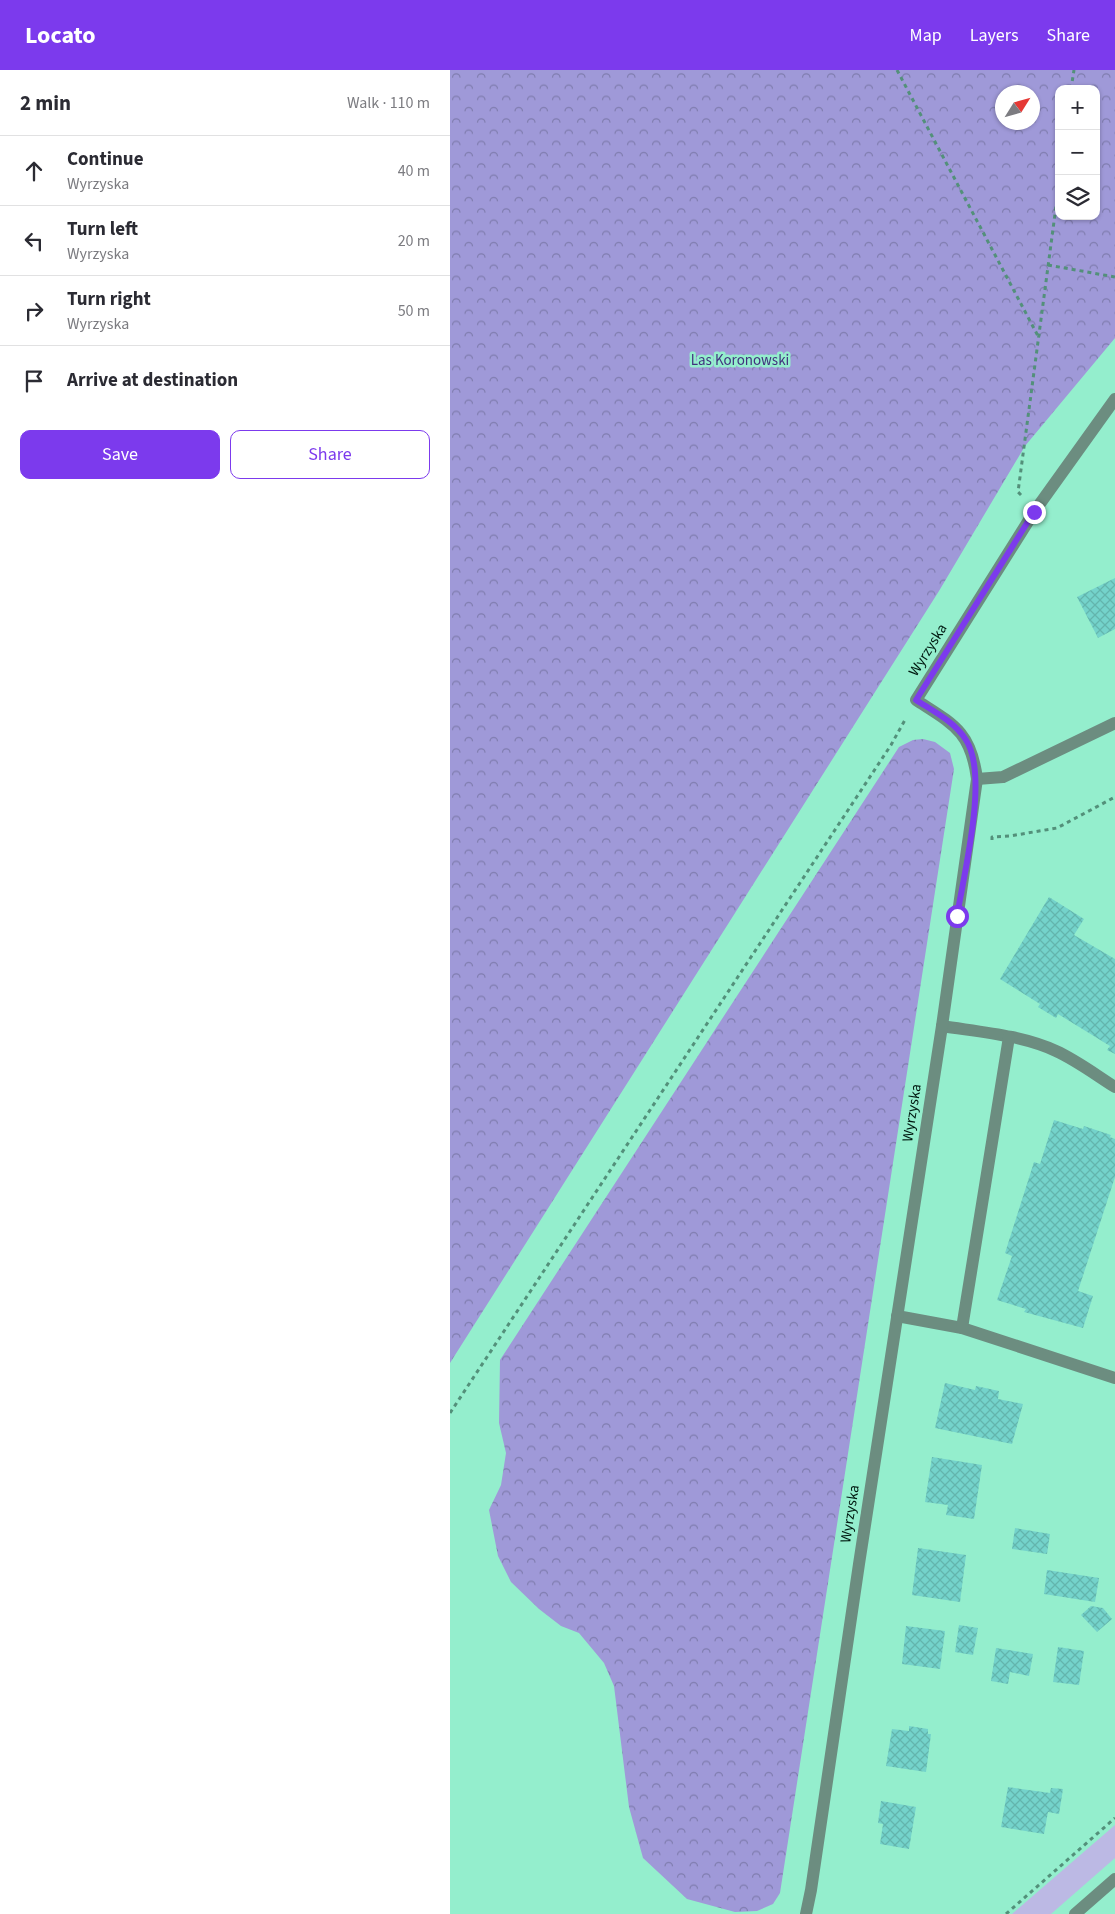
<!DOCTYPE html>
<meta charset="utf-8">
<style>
:root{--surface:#fff;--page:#f7f7f7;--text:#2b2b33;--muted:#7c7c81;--line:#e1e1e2;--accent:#7c3aed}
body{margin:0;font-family:"Source Sans 3",sans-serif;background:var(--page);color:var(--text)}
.controls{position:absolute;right:15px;top:15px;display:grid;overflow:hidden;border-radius:10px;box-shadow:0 1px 4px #0004}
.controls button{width:45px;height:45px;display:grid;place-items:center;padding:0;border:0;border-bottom:1px solid var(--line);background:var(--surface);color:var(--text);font:25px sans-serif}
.compass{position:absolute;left:545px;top:15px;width:45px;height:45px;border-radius:50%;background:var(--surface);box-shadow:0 1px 4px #0004;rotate:53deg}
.stop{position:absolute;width:15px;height:15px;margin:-11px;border:4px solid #7c3aed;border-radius:50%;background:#fff}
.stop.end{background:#7c3aed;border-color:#fff;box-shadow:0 1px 5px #0008}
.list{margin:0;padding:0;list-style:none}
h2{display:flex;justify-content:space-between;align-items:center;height:65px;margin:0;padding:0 20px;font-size:21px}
h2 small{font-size:16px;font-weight:400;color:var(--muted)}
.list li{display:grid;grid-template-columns:32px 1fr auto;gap:15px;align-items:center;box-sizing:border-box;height:70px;padding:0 20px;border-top:1px solid var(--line)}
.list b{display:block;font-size:19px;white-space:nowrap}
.list p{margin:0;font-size:16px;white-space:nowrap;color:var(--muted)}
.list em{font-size:16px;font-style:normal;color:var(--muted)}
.actions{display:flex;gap:10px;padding:15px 20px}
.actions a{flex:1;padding:11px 0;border:1px solid var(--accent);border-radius:10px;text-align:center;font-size:18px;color:var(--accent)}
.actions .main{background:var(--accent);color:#fff}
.icon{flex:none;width:28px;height:28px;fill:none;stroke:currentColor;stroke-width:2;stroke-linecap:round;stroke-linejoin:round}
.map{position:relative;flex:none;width:665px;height:1844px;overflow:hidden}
header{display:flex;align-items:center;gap:30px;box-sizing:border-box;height:70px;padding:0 25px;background:var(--accent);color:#fff}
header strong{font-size:24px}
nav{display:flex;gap:28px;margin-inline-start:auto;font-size:18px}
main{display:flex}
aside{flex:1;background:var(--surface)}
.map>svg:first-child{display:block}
</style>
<header>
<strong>Locato</strong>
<nav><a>Map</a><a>Layers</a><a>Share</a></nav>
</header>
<main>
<aside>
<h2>2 min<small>Walk · 110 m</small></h2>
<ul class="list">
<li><svg class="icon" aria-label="ahead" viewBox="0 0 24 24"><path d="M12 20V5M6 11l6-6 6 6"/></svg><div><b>Continue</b><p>Wyrzyska</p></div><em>40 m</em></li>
<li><svg class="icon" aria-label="left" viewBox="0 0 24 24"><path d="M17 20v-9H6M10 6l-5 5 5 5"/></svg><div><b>Turn left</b><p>Wyrzyska</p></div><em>20 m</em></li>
<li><svg class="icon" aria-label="right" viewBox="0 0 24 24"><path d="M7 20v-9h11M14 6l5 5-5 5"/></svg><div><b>Turn right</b><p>Wyrzyska</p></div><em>50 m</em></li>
<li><svg class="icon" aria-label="arrive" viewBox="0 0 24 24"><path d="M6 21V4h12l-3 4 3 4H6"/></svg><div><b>Arrive at destination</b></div></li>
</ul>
<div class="actions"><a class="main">Save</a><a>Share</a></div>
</aside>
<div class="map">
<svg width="665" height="1844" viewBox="0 0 665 1844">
<defs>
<pattern id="forest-crowns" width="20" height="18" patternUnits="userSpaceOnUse" patternTransform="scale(1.25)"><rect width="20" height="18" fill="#9f99d8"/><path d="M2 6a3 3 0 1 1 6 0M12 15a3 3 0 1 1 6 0" fill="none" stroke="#7f7cae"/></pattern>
<pattern id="building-cross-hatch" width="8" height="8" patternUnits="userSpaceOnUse" patternTransform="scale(1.25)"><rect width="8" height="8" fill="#74d3cb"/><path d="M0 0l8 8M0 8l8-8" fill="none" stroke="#63b5ad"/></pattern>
</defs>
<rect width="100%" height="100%" fill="#94eecd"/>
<!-- grass -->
<polygon fill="#bcb9e4" points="665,1755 665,1788 601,1844 562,1844"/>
<!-- forest -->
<g fill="url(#forest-crowns)" fill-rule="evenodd">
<path d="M 0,0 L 665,0 L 665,268 L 575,376 L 489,521 L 0,1293 ZM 609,19 L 646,19 L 646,146 L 609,146 ZM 552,22 L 582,22 L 582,52 L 552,52 Z"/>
<polygon points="473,669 485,672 500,683 504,699 330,1823 323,1834 307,1841 285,1842 237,1829 193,1788 179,1737 164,1616 154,1593 129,1563 111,1556 89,1539 61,1512 48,1486 39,1440 51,1415 56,1383 49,1353 50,1290 449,677 463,670"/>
</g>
<!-- building -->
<g fill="url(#building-cross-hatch)">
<polygon points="665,508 665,559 648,568 627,527"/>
<polygon points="599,827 634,849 624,865 665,889 665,984 657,980 660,976 608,944 606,948 588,937 590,934 550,909"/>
<polygon points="604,1050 633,1059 634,1056 661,1065 660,1067 665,1069 665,1107 628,1221 643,1226 633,1258 574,1242 576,1239 547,1230 562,1186 555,1183 584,1092 590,1094"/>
<polygon points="495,1313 525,1320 526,1316 549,1321 548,1329 573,1334 562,1374 485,1358"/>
<polygon points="482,1387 532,1395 524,1449 496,1445 498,1435 475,1432"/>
<polygon points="565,1458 600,1464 597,1484 562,1479"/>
<polygon points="468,1478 516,1485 510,1532 462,1525"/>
<polygon points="597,1500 649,1508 645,1532 594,1524"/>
<polygon points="641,1536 653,1538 662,1549 647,1562 631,1545"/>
<polygon points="509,1555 528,1558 523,1585 505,1582"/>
<polygon points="456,1556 495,1561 490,1599 452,1594"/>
<polygon points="608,1577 634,1581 629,1615 603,1612"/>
<polygon points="546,1578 583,1584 579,1606 560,1602 558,1614 541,1611"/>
<polygon points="459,1656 478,1659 478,1664 481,1664 476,1702 436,1696 442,1659 459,1661"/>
<polygon points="558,1717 600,1723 601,1718 613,1719 609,1744 598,1742 594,1764 551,1757"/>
<polygon points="431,1731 466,1737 459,1779 430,1774 433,1754 428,1753"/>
</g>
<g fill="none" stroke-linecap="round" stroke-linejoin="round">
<!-- path -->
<g stroke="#53907a" stroke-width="3" stroke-dasharray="4 4" stroke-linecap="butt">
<polyline points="447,0 588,266"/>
<polyline points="621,19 624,0"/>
<polyline points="598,195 665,207"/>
<polyline points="571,425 568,422 609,114"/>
<polyline points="542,770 542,767 560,766 607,758 665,727"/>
<polyline points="0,1343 441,675 456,648"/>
<polyline points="556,1844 665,1748"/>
</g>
<!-- service -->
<g stroke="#6c8d80" stroke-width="12">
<polyline points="527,709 553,707 665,653"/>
<path d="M 492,956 C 530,962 571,965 606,981 C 626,990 646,1005 665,1017"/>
<polyline points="447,1246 512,1258 665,1308"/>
<polyline points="512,1258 559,967"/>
</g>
<!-- minor -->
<path stroke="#6c8d80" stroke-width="12" d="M 356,1844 L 361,1820 L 409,1494 L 492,956 L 527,709 C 521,661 503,654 466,630 L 584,442 L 665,329"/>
<!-- tertiary -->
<polyline stroke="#6c8d80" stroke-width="12" points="625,1844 665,1809"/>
</g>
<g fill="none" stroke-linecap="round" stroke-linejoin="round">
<!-- route -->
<path stroke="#7c3aed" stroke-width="6" d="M 507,846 C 514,803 539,706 516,670 C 505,652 483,641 466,630 L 584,442"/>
</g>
<g text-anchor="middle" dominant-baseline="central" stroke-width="5" stroke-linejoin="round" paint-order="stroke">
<!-- park labels -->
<g font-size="15" fill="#41327d" stroke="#94eecd">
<text x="290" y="290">Las Koronowski</text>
</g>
<!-- street labels -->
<g font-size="15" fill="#001a11" stroke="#94eecd">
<text transform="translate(478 580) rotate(-58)">Wyrzyska</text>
<text transform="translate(462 1043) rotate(-81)">Wyrzyska</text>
<text transform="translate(400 1444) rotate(-81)">Wyrzyska</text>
</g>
</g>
</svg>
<div class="controls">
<button>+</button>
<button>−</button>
<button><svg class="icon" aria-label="layers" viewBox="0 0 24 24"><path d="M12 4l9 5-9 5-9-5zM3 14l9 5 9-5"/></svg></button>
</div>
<svg class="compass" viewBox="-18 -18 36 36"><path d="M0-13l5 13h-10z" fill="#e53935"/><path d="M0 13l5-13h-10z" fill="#7c7c81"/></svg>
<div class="stop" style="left:507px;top:846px"></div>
<div class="stop end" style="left:584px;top:442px"></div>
</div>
</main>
